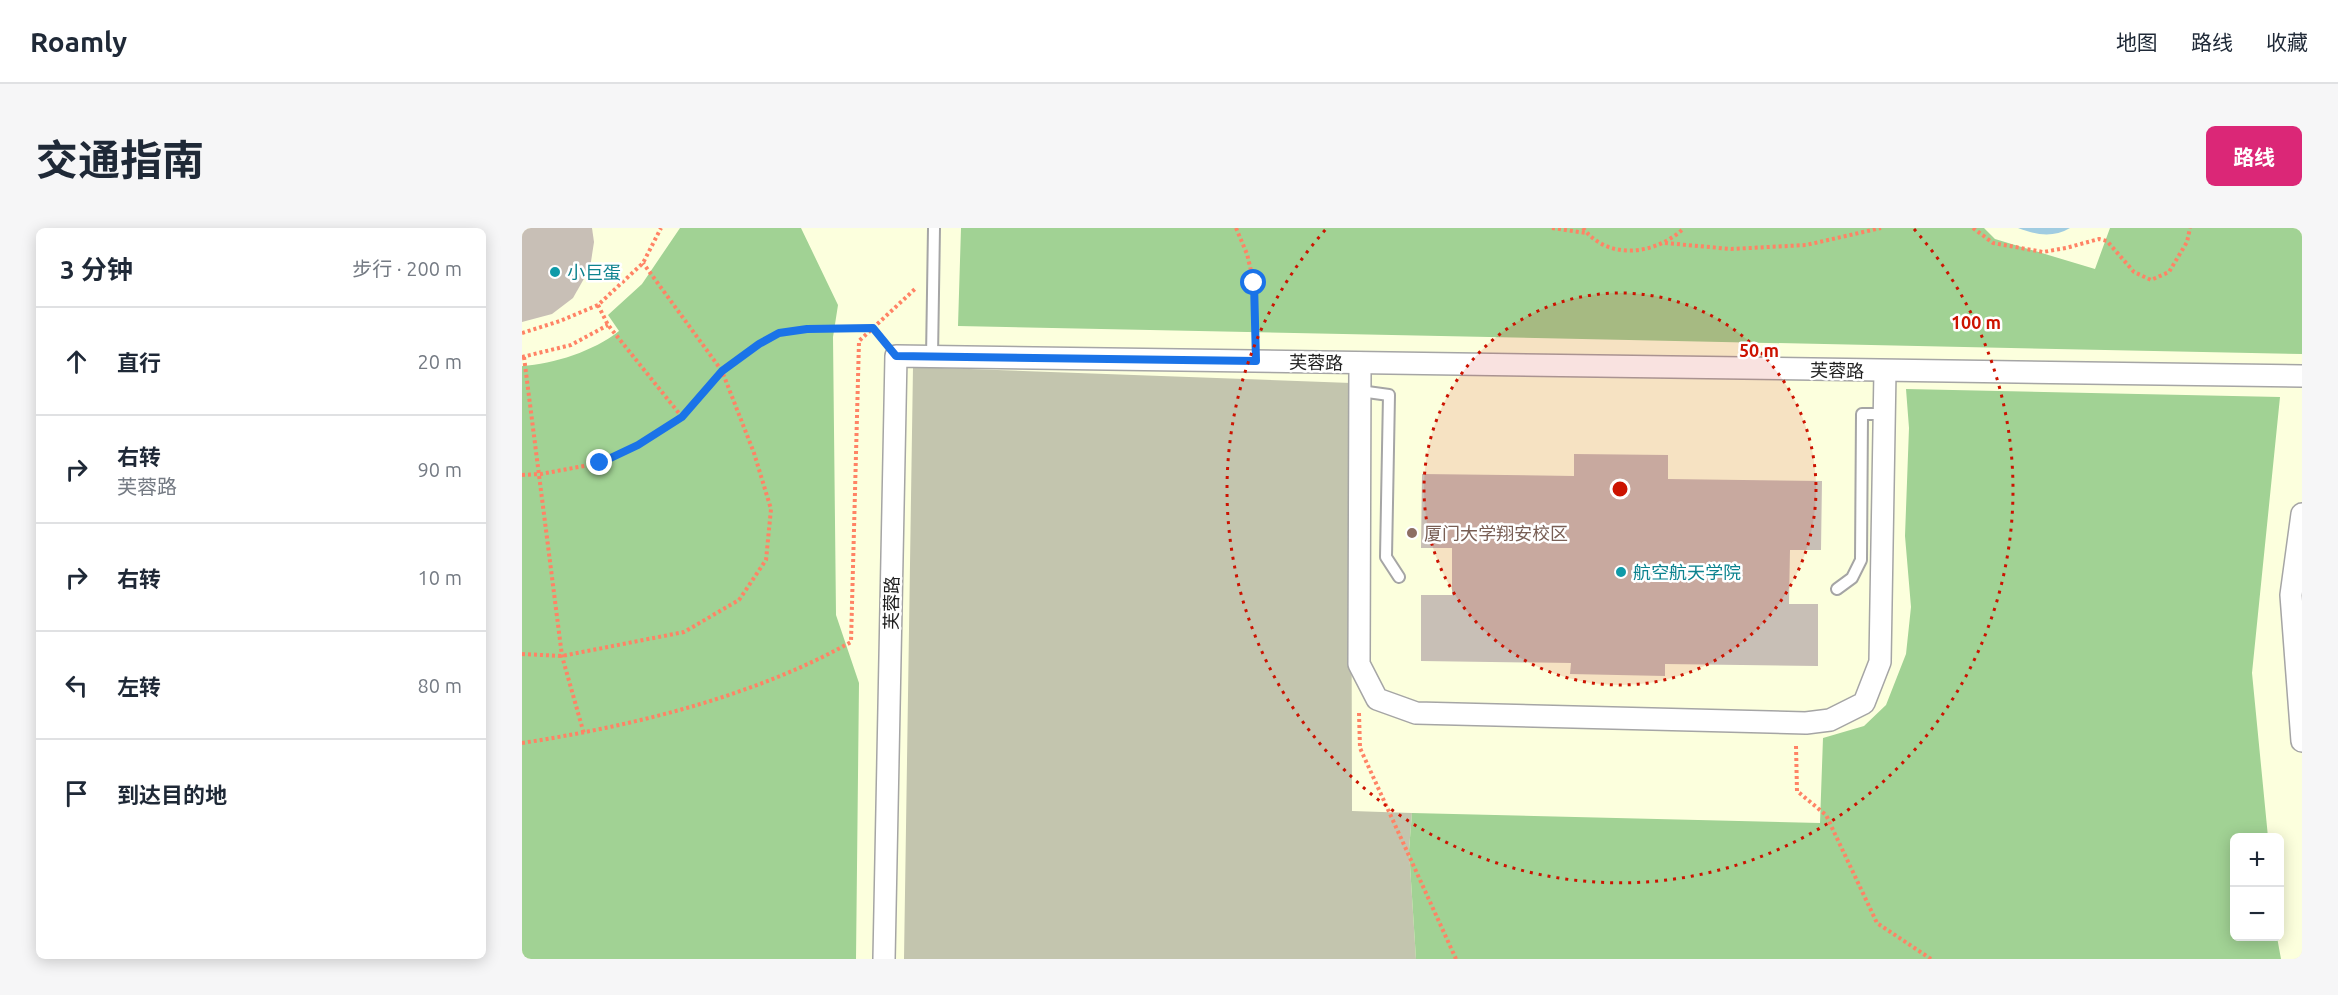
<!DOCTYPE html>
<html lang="zh">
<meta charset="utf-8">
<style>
:root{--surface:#fff;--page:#f6f6f7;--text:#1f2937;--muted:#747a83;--line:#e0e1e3;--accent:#db2777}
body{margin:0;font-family:Ubuntu,"Noto Sans SC",sans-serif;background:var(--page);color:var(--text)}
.controls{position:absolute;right:18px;bottom:18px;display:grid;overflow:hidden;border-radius:9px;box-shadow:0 3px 15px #0003}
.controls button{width:54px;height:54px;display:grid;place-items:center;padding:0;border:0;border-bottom:2px solid var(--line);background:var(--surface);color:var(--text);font:30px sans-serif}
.stop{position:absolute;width:18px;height:18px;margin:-14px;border:4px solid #1a73e8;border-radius:50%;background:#fff}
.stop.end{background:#1a73e8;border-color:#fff;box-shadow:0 2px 6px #0008}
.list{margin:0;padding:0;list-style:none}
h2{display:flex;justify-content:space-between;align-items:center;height:78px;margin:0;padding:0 24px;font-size:26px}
h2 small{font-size:20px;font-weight:400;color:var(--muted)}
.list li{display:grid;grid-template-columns:39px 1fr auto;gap:18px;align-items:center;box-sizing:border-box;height:108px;padding:0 24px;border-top:2px solid var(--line)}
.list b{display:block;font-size:22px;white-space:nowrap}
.list p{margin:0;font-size:20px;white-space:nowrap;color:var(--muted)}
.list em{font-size:20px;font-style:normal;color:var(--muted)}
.icon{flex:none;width:33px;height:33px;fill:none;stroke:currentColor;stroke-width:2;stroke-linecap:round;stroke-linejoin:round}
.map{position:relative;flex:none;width:1780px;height:731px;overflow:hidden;border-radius:9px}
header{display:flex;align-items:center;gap:36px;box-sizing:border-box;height:84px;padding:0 30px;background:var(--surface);border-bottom:2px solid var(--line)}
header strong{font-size:28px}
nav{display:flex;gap:33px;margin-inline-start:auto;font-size:21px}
.intro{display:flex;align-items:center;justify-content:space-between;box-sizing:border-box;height:144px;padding:0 36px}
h1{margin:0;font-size:42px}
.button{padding:15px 27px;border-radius:9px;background:var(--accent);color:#fff;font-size:21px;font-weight:700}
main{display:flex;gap:36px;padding:0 36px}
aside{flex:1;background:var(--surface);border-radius:9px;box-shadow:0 3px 15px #0003}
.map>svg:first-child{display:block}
</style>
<header>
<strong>Roamly</strong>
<nav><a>地图</a><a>路线</a><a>收藏</a></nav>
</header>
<div class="intro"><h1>交通指南</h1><a class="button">路线</a></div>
<main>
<aside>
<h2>3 分钟<small>步行 · 200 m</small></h2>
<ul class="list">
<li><svg class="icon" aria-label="ahead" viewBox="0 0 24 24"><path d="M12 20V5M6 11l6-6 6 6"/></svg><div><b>直行</b></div><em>20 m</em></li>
<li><svg class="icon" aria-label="right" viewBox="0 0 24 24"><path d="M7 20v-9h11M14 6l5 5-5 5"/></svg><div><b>右转</b><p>芙蓉路</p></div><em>90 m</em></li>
<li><svg class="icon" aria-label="right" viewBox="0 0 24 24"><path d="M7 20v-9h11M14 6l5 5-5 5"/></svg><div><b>右转</b></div><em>10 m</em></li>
<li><svg class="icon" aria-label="left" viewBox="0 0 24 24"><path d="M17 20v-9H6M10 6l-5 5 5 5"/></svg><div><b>左转</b></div><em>80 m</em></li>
<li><svg class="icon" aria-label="arrive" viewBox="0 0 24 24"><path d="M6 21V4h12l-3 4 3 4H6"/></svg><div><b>到达目的地</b></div></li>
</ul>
</aside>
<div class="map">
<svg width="1780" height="731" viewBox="0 0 1780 731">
<rect width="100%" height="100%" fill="#f0ede3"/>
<!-- education -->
<path fill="#fcffdd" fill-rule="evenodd" d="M 0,0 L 1780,0 L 1780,731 L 0,731 ZM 1712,610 L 1758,610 L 1758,708 L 1712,708 Z"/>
<!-- construction -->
<polygon fill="#c3c5ae" points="391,139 829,155 830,583 890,585 887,622 894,731 382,731"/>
<!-- forest -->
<g fill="#a1d294">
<path d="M 158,0 L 279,0 L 316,77 L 311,109 L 314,387 L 337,455 L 334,731 L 0,731 L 0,138 C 32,136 72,123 97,103 L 86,87 L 120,56 Z"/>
<polygon points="439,0 1462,0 1473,11 1573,41 1588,0 1780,0 1780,126 436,98"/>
<polygon points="1384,161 1758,169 1730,445 1746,609 1712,610 1712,708 1755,709 1759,731 894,731 887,622 890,585 1298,595 1301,510 1342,498 1364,477 1384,426 1389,379 1383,308 1387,200"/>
</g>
<!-- water -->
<path fill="#a0cce1" d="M 1496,0 L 1548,0 C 1531,10 1514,7 1496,0 Z"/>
<!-- building -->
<g fill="#c8bfb6">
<polygon points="0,0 70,0 72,14 68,40 51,70 30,86 0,94"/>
<polygon points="1052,226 1146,227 1146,251 1300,253 1299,322 1268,322 1267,376 1296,376 1296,438 1143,436 1143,448 1048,446 1049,435 899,433 899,367 930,367 930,320 899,320 900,246 1052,248"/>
</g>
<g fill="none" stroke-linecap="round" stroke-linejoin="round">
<defs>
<g id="service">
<polyline points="410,129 412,0"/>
<polyline points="838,163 867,167 864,329 877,349"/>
<polyline points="1315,361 1330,350 1339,332 1340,186 1362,186"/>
</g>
<g id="minor">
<polyline points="838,135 837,436 855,471 894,485 1284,495 1308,492 1342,475 1358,434 1363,143"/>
<polyline points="1780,286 1769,367 1780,513"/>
<polyline points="362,731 374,128 1780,148"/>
</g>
</defs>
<!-- service casing -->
<use href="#service" stroke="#a5a5a5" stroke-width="14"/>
<!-- minor casing -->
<use href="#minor" stroke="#a5a5a5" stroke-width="24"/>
<!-- path -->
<g stroke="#ff8365" stroke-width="4" stroke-dasharray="3 3" stroke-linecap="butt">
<polyline points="714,0 725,26 732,55 734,110"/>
<polyline points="1030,0 1064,5"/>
<path d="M 1061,0 C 1087,34 1135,26 1162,0"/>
<polyline points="1451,0 1471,15 1521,24 1544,20 1577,11 1585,13 1612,44 1629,52 1647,44 1665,14 1668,0"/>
<polyline points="1143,15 1209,21 1284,17 1359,0"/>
<polyline points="76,77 86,97 160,189"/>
<polyline points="0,105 38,93 76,77 121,35 139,0"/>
<polyline points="0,129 49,117 86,97"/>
<polyline points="2,129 40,428 62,506"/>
<polyline points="0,247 19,246 78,235 116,217 160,189 200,143 237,116 257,105 285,101 351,100 360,111"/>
<polyline points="0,426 40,428 162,404 217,372 244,332 249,281 232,225 200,143 121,35"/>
<polyline points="837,485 838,520 934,731"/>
<path d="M 0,515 C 110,498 231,469 329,414 L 337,113 L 393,61"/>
<polyline points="1274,518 1275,563 1304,587 1355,695 1409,731"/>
</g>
<!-- service -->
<use href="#service" stroke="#fff" stroke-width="10"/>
<!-- minor -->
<use href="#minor" stroke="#fff" stroke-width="21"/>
</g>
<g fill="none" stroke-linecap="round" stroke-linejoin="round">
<!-- route -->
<polyline stroke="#1a73e8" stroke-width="8" points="78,235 116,217 160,189 200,143 237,116 257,105 285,101 351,100 374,128 734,133 732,55"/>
</g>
<!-- distance rings -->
<circle cx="1098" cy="261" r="196" fill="#cc1300" fill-opacity=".12"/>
<g fill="none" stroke="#cc1300" stroke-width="3" stroke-dasharray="3 6">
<circle cx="1098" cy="261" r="196"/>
<path d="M1392 1A393 393 0 1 1 804 1"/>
</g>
<!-- markers -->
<g fill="#0f9aa8" stroke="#fff" stroke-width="2">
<circle cx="33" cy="44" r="6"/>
<circle cx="1099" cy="344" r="6"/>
</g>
<circle fill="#8d6e63" stroke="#fff" stroke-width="2" cx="890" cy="305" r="6"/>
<g text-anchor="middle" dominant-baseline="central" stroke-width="5" stroke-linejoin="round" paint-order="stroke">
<!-- culture labels -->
<g font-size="18" fill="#0d838f" stroke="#fff" text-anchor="start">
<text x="45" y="44">小巨蛋</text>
<text x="1111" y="344">航空航天学院</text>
</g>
<!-- street labels -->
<g font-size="18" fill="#1e1e1e" stroke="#fff">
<text transform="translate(794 134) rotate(1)">芙蓉路</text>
<text transform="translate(1315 142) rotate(1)">芙蓉路</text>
<text transform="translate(369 375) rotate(-89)">芙蓉路</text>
</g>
<!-- education labels -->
<g font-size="18" fill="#785e54" stroke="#fff" text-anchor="start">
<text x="902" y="305">厦门大学翔安校区</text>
</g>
</g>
<circle cx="1098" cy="261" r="9" fill="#cc1300" stroke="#fff" stroke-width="3"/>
<g font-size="18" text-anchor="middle" font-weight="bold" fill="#cc1300" stroke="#fff" stroke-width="5" stroke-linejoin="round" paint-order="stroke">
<text x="1454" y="101">100 m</text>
<text x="1237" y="129">50 m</text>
</g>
</svg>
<div class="controls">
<button>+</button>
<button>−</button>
</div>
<div class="stop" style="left:732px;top:55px"></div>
<div class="stop end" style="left:78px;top:235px"></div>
</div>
</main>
